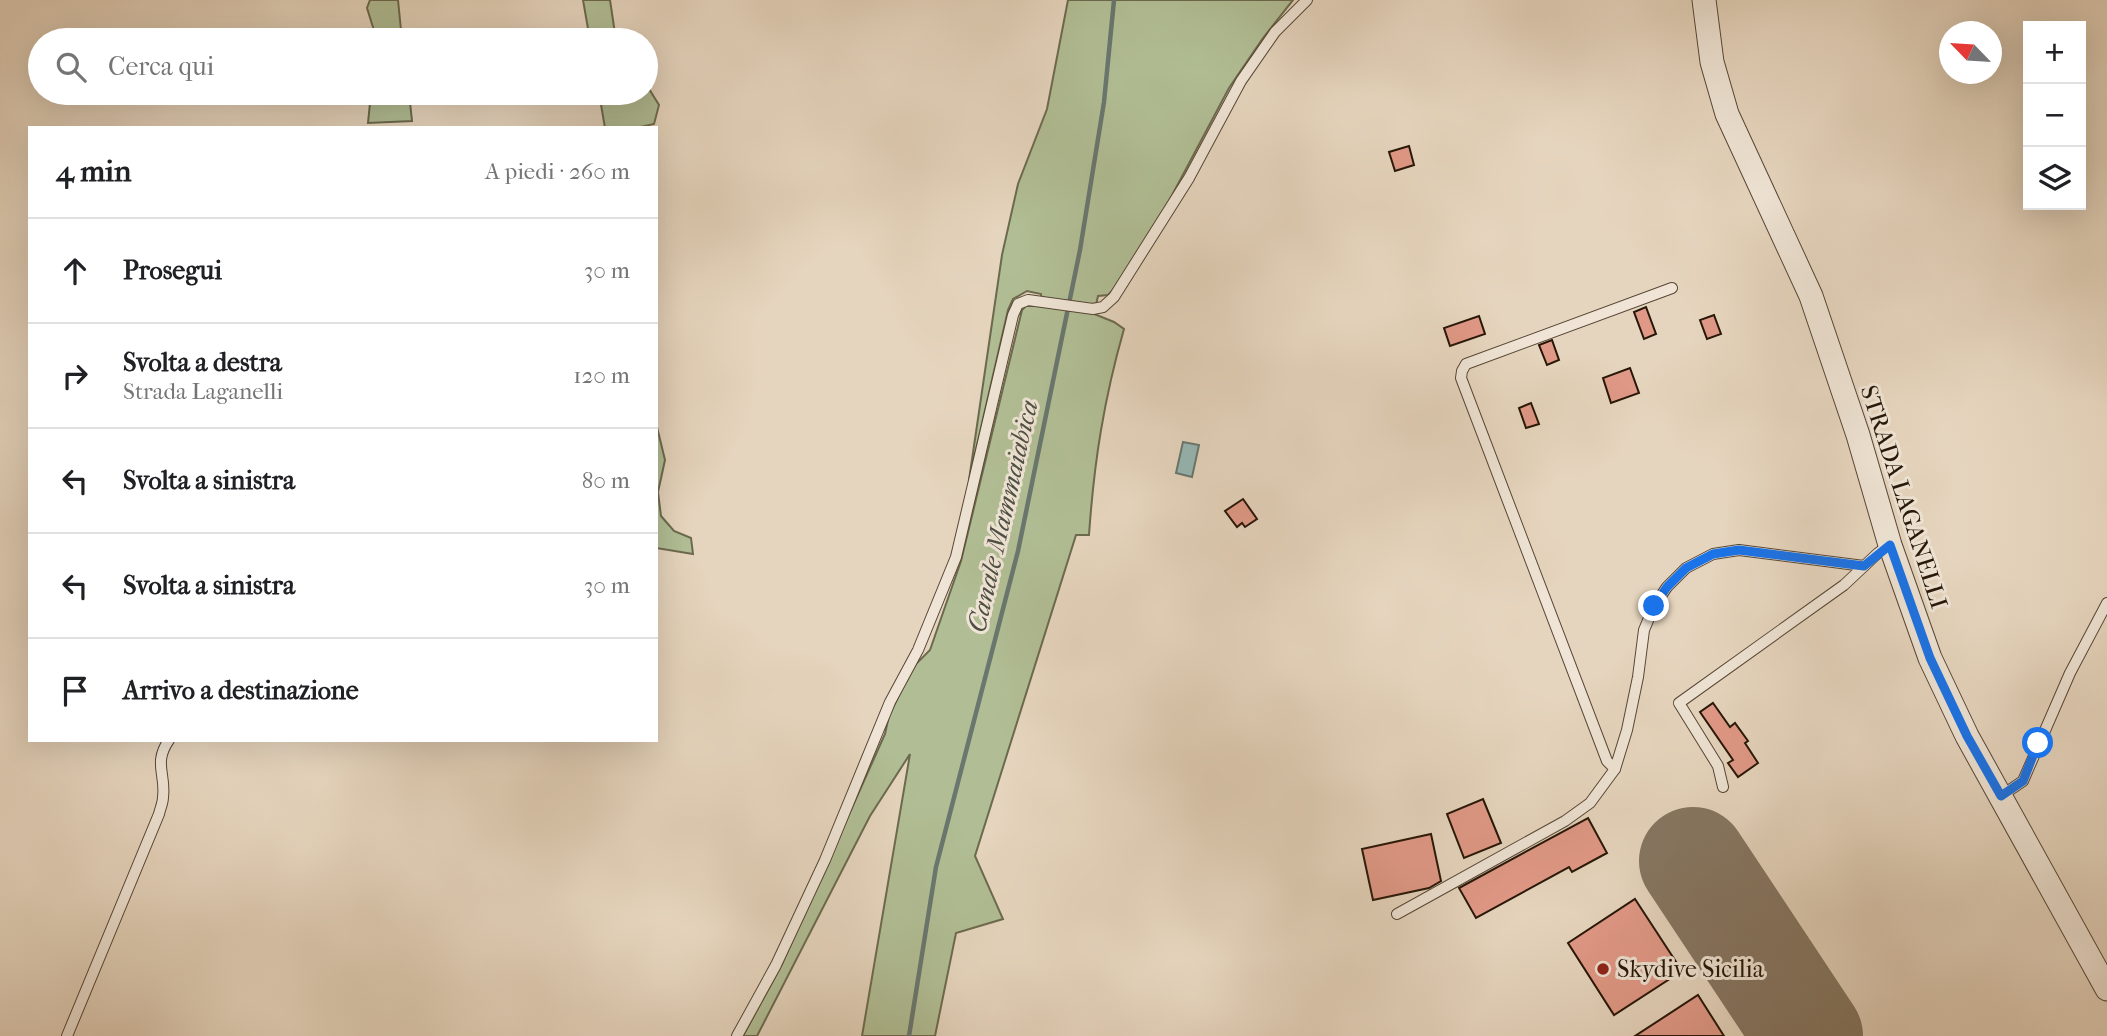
<!DOCTYPE html>
<html lang="it">
<meta charset="utf-8">
<style>
:root{--surface:#fff;--page:#f2f2f2;--text:#202124;--muted:#757577;--line:#e0e0e0}
body{margin:0;font-family:"IM FELL French Canon",serif;background:var(--page);color:var(--text)}
.controls{position:absolute;right:21px;top:21px;display:grid;overflow:hidden;border-radius:0px;box-shadow:0 7px 28px #0002}
.controls button{width:63px;height:63px;display:grid;place-items:center;padding:0;border:0;border-bottom:2px solid var(--line);background:var(--surface);color:var(--text);font:35px sans-serif}
.compass{position:absolute;left:1939px;top:21px;width:63px;height:63px;border-radius:50%;background:var(--surface);box-shadow:0 7px 28px #0002;rotate:295deg}
.stop{position:absolute;width:21px;height:21px;margin:-16px;border:5px solid #1a73e8;border-radius:50%;background:#fff}
.stop.end{background:#1a73e8;border-color:#fff;box-shadow:0 2px 7px #0008}
.list{margin:0;padding:0;list-style:none}
h2{display:flex;justify-content:space-between;align-items:center;height:91px;margin:0;padding:0 28px;font-size:30px}
h2 small{font-size:23px;font-weight:400;color:var(--muted)}
.list li{display:grid;grid-template-columns:46px 1fr auto;gap:21px;align-items:center;box-sizing:border-box;height:105px;padding:0 28px;border-top:2px solid var(--line)}
.list b{display:block;font-size:26px;white-space:nowrap}
.list p{margin:0;font-size:23px;white-space:nowrap;color:var(--muted)}
.list em{font-size:23px;font-style:normal;color:var(--muted)}
.icon{flex:none;width:38px;height:38px;fill:none;stroke:currentColor;stroke-width:2;stroke-linecap:round;stroke-linejoin:round}
.map{position:relative;flex:none;width:2107px;height:1036px;overflow:hidden}
.search{position:absolute;background:var(--surface);box-shadow:0 7px 28px #0002;left:28px;top:28px;width:630px;height:77px;display:flex;align-items:center;gap:18px;box-sizing:border-box;padding:0 24px;border-radius:38px;color:var(--muted);font-size:26px}
.panel{position:absolute;background:var(--surface);box-shadow:0 7px 28px #0002;left:28px;top:126px;width:630px;height:616px;border-radius:0px}
.map>svg:first-child{display:block}
</style>
<div class="map">
<svg width="2107" height="1036" viewBox="0 0 2107 1036">
<rect width="100%" height="100%" fill="#e6d5be"/>
<filter id="stains"><feTurbulence type="fractalNoise" baseFrequency=".00286" numOctaves="4"/><feColorMatrix values="0 0 0 0 .2 0 0 0 0 .09 0 0 0 0 .02 0 0 0 .5 -.17"/></filter>
<radialGradient id="worn" r=".72"><stop offset=".6" stop-color="#630" stop-opacity="0"/><stop offset="1" stop-color="#630" stop-opacity=".3"/></radialGradient>
<!-- green -->
<g fill="#b1be95" stroke="#6c6a4e" stroke-width="2">
<polygon points="370,0 398,0 402,40 377,40 367,8"/>
<polygon points="583,0 610,0 616,40 590,40"/>
<path d="M 1068,0 L 1293,0 L 1263,38 L 1229,88 L 1169,201 L 1117,286 L 1108,295 L 1098,296 L 1094,314 L 1114,322 L 1124,329 C 1104,399 1094,462 1089,535 L 1076,535 L 975,856 L 1003,919 L 956,933 L 935,1036 L 862,1036 L 910,754 L 870,816 L 757,1036 L 743,1036 L 782,964 L 885,734 L 889,716 L 902,689 L 916,664 L 930,650 L 961,561 L 1022,310 L 1026,306 L 1042,306 L 1041,294 L 1027,291 L 1013,299 L 1008,310 L 969,480 L 1002,255 L 1018,184 L 1047,109 Z"/>
<polygon points="646,84 659,105 654,124 636,128 605,128 599,93 646,93"/>
<polygon points="371,93 409,93 412,121 368,123"/>
<polygon points="656,423 665,460 658,492 661,516 674,531 691,538 693,554 656,548"/>
</g>
<!-- water -->
<polygon fill="#96b8b5" stroke="#69776f" stroke-width="2" points="1183,442 1199,445 1192,477 1176,473"/>
<g fill="none" stroke-linecap="round" stroke-linejoin="round">
<!-- stream -->
<polyline stroke="#69776f" stroke-width="4.5" points="909,1036 936,867 1018,551 1080,250 1104,102 1114,0"/>
<!-- runway -->
<polyline stroke="#867662" stroke-width="108" points="1693,861 1809,1036"/>
</g>
<!-- building -->
<g fill="#e19987" stroke="#261607" stroke-width="2">
<polygon points="1409,146 1414,165 1395,171 1389,152"/>
<polygon points="1646,307 1656,334 1644,339 1634,312"/>
<polygon points="1714,315 1721,334 1707,339 1700,320"/>
<polygon points="1479,316 1485,334 1450,346 1444,328"/>
<polygon points="1552,340 1559,360 1547,365 1539,345"/>
<polygon points="1630,368 1639,393 1611,403 1603,378"/>
<polygon points="1531,403 1539,424 1526,428 1519,408"/>
<polygon points="1243,499 1257,519 1245,527 1242,523 1237,527 1225,511"/>
<polygon points="1713,703 1730,727 1735,723 1748,741 1745,743 1758,763 1738,777 1728,763 1733,760 1700,712"/>
<polygon points="1483,799 1501,843 1464,858 1447,814"/>
<polygon points="1588,818 1607,853 1572,872 1569,867 1476,918 1459,888"/>
<polygon points="1431,834 1441,881 1429,888 1373,900 1362,849"/>
<polygon points="1635,899 1682,971 1614,1015 1568,943"/>
<polygon points="1698,995 1724,1036 1635,1036"/>
</g>
<g fill="none" stroke-linecap="round" stroke-linejoin="round">
<defs>
<g id="service">
<polyline points="1615,769 1607,761 1461,378 1462,371 1466,364 1672,288"/>
<polyline points="1723,787 1718,766 1679,703 1844,585 1878,553 1889,545"/>
<polyline points="2001,796 2023,781 2070,673 2107,603"/>
<polyline points="1397,914 1565,821 1590,803 1615,769 1627,730 1638,677 1644,630 1654,606 1667,587 1686,568 1713,554 1739,550 1864,566"/>
<path d="M 67,1036 L 159,814 C 160,809 163,803 163,797 C 166,774 153,763 169,740"/>
<polyline points="737,1036 776,965 825,860 890,702 918,650 956,557 1013,315 1018,304 1028,300 1093,309 1103,307 1114,297 1189,178 1241,81 1275,32 1307,0"/>
</g>
<polyline id="tertiary" points="1704,0 1712,62 1727,114 1811,296 1858,435 1890,545 1930,658 1967,736 2107,989"/>
</defs>
<!-- service casing -->
<use href="#service" stroke="#564635" stroke-width="12"/>
<!-- tertiary casing -->
<use href="#tertiary" stroke="#564635" stroke-width="25"/>
<!-- service -->
<use href="#service" stroke="#efe4d5" stroke-width="10"/>
<!-- tertiary -->
<use href="#tertiary" stroke="#efe4d5" stroke-width="23"/>
</g>
<g fill="none" stroke-linecap="round" stroke-linejoin="round">
<!-- route -->
<polyline stroke="#1a73e8" stroke-width="9" points="1654,606 1667,587 1686,568 1713,554 1739,550 1864,566 1890,545 1930,658 1967,736 2001,796 2023,781 2038,743"/>
</g>
<!-- markers -->
<circle fill="#8f2418" stroke="#efe4d5" stroke-width="2.5" cx="1603" cy="969" r="7"/>
<g text-anchor="middle" dominant-baseline="central" stroke-width="6" stroke-linejoin="round" paint-order="stroke">
<!-- street labels -->
<g font-size="24" fill="#261607" stroke="#efe4d5">
<text transform="translate(1904 497) rotate(72)">STRADA LAGANELLI</text>
</g>
<!-- poi labels -->
<g font-size="24" fill="#261607" stroke="#efe4d5" text-anchor="start">
<text x="1617" y="969">Skydive Sicilia</text>
</g>
<!-- water labels -->
<g font-size="26" font-style="italic" fill="#4d4f44" stroke="#efe4d5">
<text transform="translate(1003 516) rotate(-77)">Canale Mammaiabica</text>
</g>
</g>
<rect width="100%" height="100%" filter="url(#stains)"/>
<rect width="100%" height="100%" fill="url(#worn)"/>
</svg>
<div class="controls">
<button>+</button>
<button>−</button>
<button><svg class="icon" aria-label="layers" viewBox="0 0 24 24"><path d="M12 4l9 5-9 5-9-5zM3 14l9 5 9-5"/></svg></button>
</div>
<svg class="compass" viewBox="-18 -18 36 36"><path d="M0-13l5 13h-10z" fill="#e53935"/><path d="M0 13l5-13h-10z" fill="#757577"/></svg>
<div class="stop" style="left:2038px;top:743px"></div>
<div class="stop end" style="left:1654px;top:606px"></div>
<div class="search"><svg class="icon" aria-label="search" viewBox="0 0 24 24"><circle cx="10" cy="10" r="6"/><path d="M15 15l6 6"/></svg>Cerca qui</div>
<section class="panel">
<h2>4 min<small>A piedi · 260 m</small></h2>
<ul class="list">
<li><svg class="icon" aria-label="ahead" viewBox="0 0 24 24"><path d="M12 20V5M6 11l6-6 6 6"/></svg><div><b>Prosegui</b></div><em>30 m</em></li>
<li><svg class="icon" aria-label="right" viewBox="0 0 24 24"><path d="M7 20v-9h11M14 6l5 5-5 5"/></svg><div><b>Svolta a destra</b><p>Strada Laganelli</p></div><em>120 m</em></li>
<li><svg class="icon" aria-label="left" viewBox="0 0 24 24"><path d="M17 20v-9H6M10 6l-5 5 5 5"/></svg><div><b>Svolta a sinistra</b></div><em>80 m</em></li>
<li><svg class="icon" aria-label="left" viewBox="0 0 24 24"><path d="M17 20v-9H6M10 6l-5 5 5 5"/></svg><div><b>Svolta a sinistra</b></div><em>30 m</em></li>
<li><svg class="icon" aria-label="arrive" viewBox="0 0 24 24"><path d="M6 21V4h12l-3 4 3 4H6"/></svg><div><b>Arrivo a destinazione</b></div></li>
</ul>
</section>
</div>
